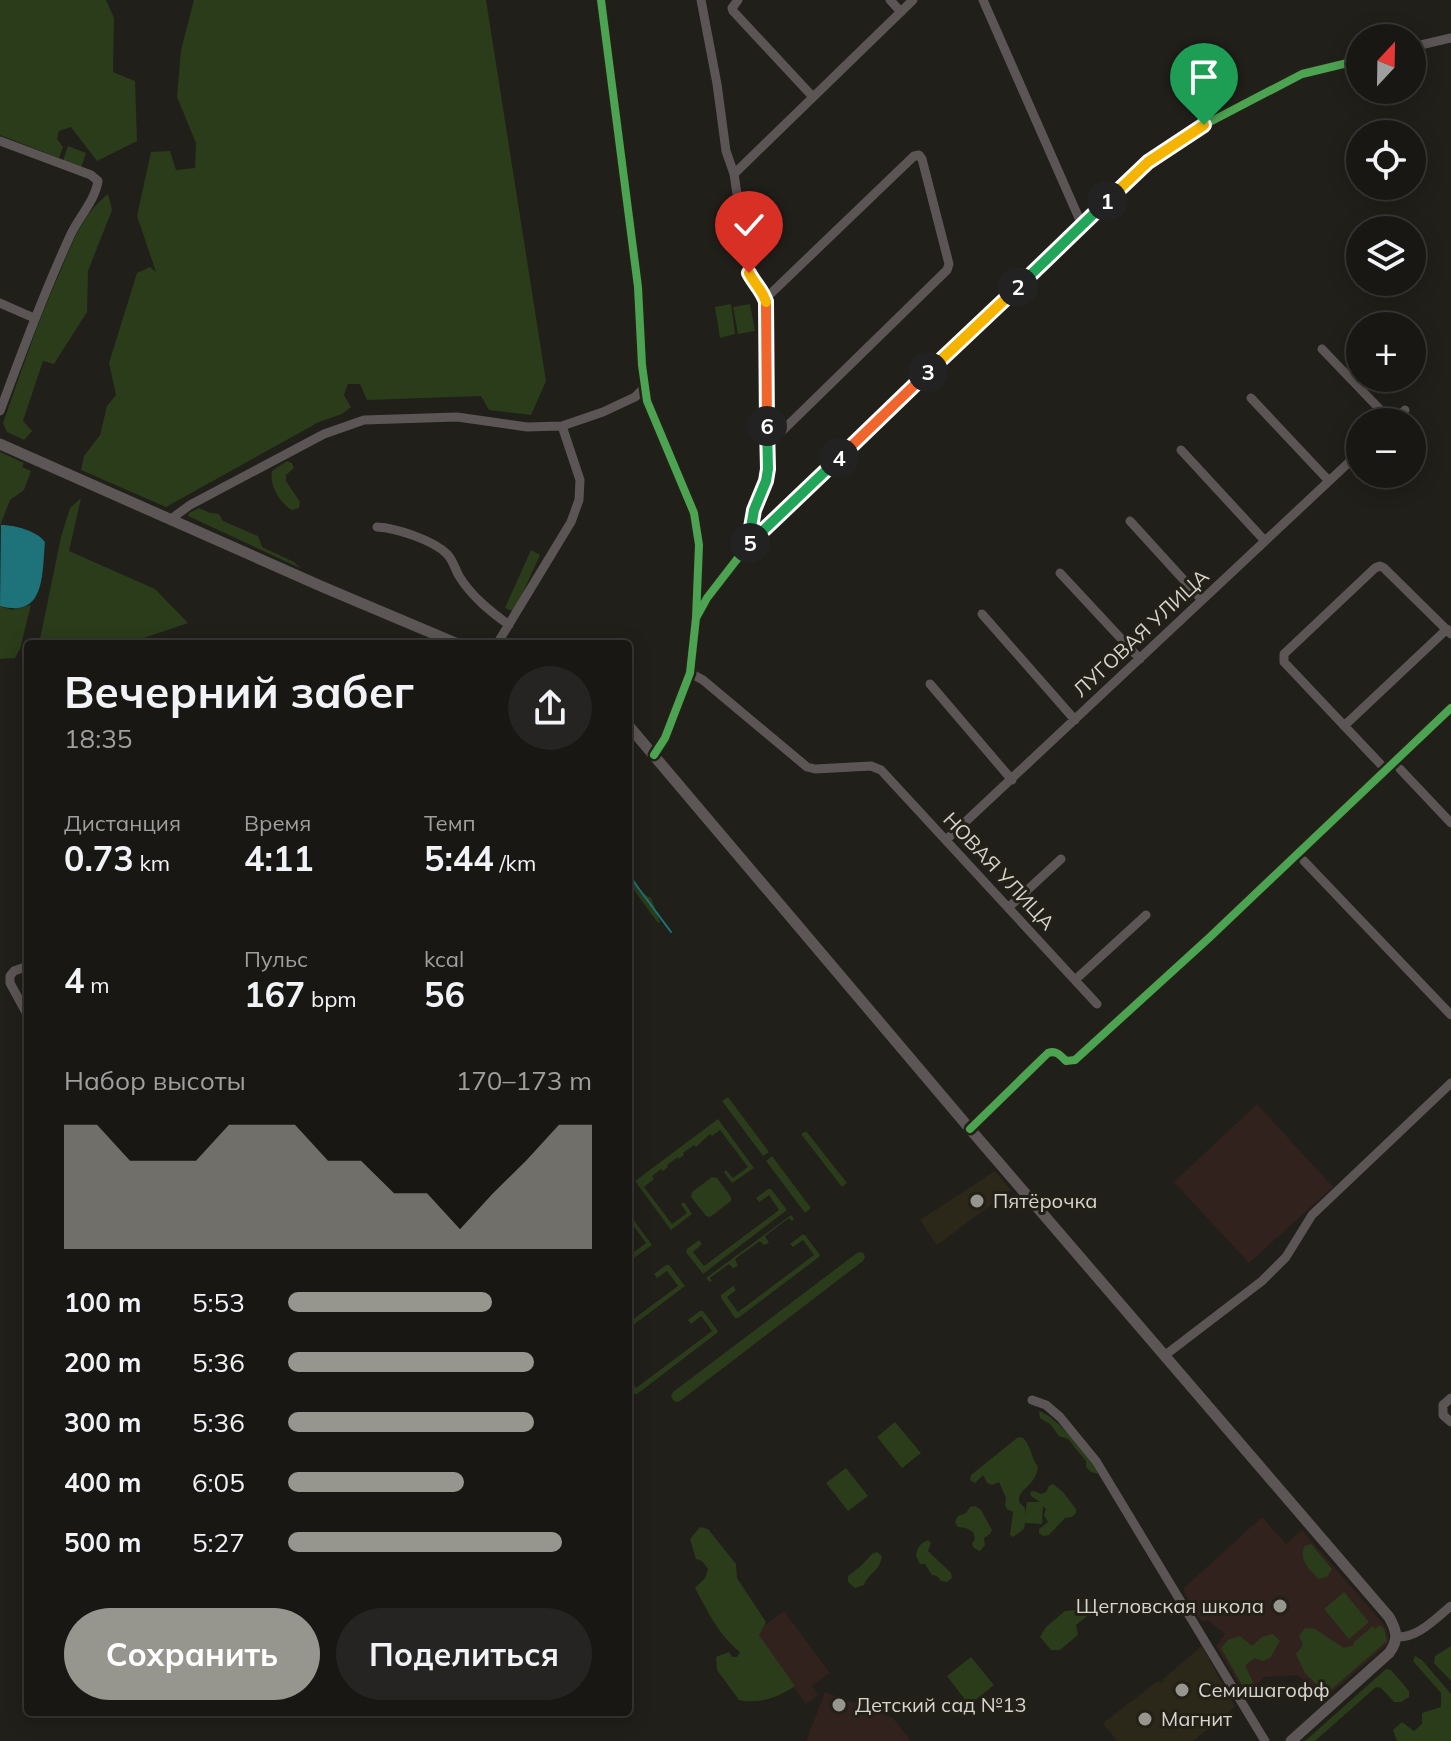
<!DOCTYPE html>
<html lang="ru">
<meta charset="utf-8">
<style>
body{margin:0;font-family:Mulish,sans-serif;background:#252422;color:#f1f3f6;height:100vh;display:flex;flex-direction:column;font-size:30px;white-space:nowrap}
*{box-sizing:border-box;margin:0}
p{font-size:26px;color:#9f9fa0}
.icon{flex:none;width:44px;height:44px;fill:none;stroke:currentColor;stroke-width:2;stroke-linecap:round;stroke-linejoin:round}
.map{position:relative;flex:1;overflow:hidden}
.details{position:absolute;left:24px;top:640px;width:608px;height:1076px;display:flex;flex-direction:column;background:#181714;border-radius:8px;box-shadow:0 4px 20px #0003,0 0 0 2px #363634}
.details>*{flex:none}
.needle{width:52px;rotate:22deg}
.fabs{position:absolute;left:1346px;top:24px;display:grid;gap:16px}
.fabs a{display:grid;place-items:center;width:80px;height:80px;border-radius:50%;background:#181714;box-shadow:0 4px 20px #0003,0 0 0 2px #363634;font-size:40px}
.pin{position:absolute;display:grid;place-items:center;width:68px;height:68px;color:#fff;margin:-82px -34px;border-radius:50% 50% 50% 0;rotate:-45deg;box-shadow:0 0 8px #0007}
.pin .icon{rotate:45deg}
.km{position:absolute;width:40px;height:40px;margin:-20px;border-radius:50%;background:#222;color:#fff;font-size:22px;line-height:40px;text-align:center}
.round{display:grid;place-items:center;flex:none;width:84px;height:84px;border-radius:42px;background:#252422}
.headline{display:flex;align-items:center;justify-content:space-between;height:136px;padding:0 40px}
h1{font-size:44px;font-weight:700;line-height:60px}
.metrics{display:grid;grid-template-columns:repeat(3,1fr);gap:12px;height:136px;padding:8px 40px}
.metrics div{display:grid;align-content:center}
.metrics b{font-size:34px;font-weight:700}
.metrics small{font-size:22px;font-weight:400}
.metrics p{font-size:22px}
.chart{height:224px;padding:16px 40px}
.chart p{display:flex;justify-content:space-between}
.chart svg{width:100%;height:144px;margin-top:8px;fill:#96958e;opacity:.7}
.cta{display:flex;gap:16px;margin-top:auto;padding:16px 40px}
.cta a{flex:1;height:92px;border-radius:48px;background:#96958e;color:#fff;font-size:32px;font-weight:700;line-height:92px;text-align:center}
.cta a+a{background:#252422;color:#f1f3f6}
ul{padding:0 40px;list-style:none;font-size:26px}
li{display:grid;grid-template-columns:128px 96px 1fr;align-items:center;height:60px}
li i{height:20px;border-radius:10px;background:#96958e}
.map>svg:first-child{display:block}
.built{fill:#2b2819}
.industrial{fill:#32221d}
.green{fill:#2a3c1a}
.water{fill:#1e7279}
.lines{fill:none;stroke-linecap:round;stroke-linejoin:round}
.stream{stroke:#1e7279;stroke-width:2}
.minor{stroke:#5c5556;stroke-width:9}
.major{stroke:#5d5656;stroke-width:11}
.cycleway-casing{stroke:#232117;stroke-width:13}
.cycleway{stroke:#4ca352;stroke-width:8}
.split-1-casing{stroke:#fff;stroke-width:16}
.split-2-casing{stroke:#fff;stroke-width:16}
.split-3-casing{stroke:#fff;stroke-width:16}
.split-4-casing{stroke:#fff;stroke-width:16}
.split-5-casing{stroke:#fff;stroke-width:16}
.split-6-casing{stroke:#fff;stroke-width:16}
.split-7-casing{stroke:#fff;stroke-width:16}
.split-8-casing{stroke:#fff;stroke-width:16}
.split-1{stroke:#f5b400;stroke-width:10}
.split-2{stroke:#22a559;stroke-width:10}
.split-3{stroke:#f5b400;stroke-width:10}
.split-4{stroke:#f0652b;stroke-width:10}
.split-5{stroke:#22a559;stroke-width:10}
.split-6{stroke:#22a559;stroke-width:10}
.split-7{stroke:#f0652b;stroke-width:10}
.split-8{stroke:#f5b400;stroke-width:10}
.poi-dot{fill:#96958e;stroke:#232117;stroke-width:3}
.labels{text-anchor:middle;stroke-width:6;stroke-linejoin:round;paint-order:stroke}
.street-label{font-size:20px;fill:#d6d4cd;stroke:#232117}
.poi-label{font-size:20px;fill:#d6d4cd;stroke:#232117;text-anchor:start}
</style>
<div class="map">
<svg width="1451" height="1741" viewBox="0 0 1451 1741">
<rect width="100%" height="100%" fill="#201f1a"/>
<path class="built" d="M 995,1171 L 1011,1190 L 937,1245 L 920,1220 Z
M 1202,1646 L 1235,1707 L 1193,1741 L 1117,1741 L 1103,1723 L 1158,1681 L 1161,1684 L 1164,1681 L 1163,1679 Z"/>
<path class="industrial" d="M 1257,1104 L 1333,1187 L 1249,1263 L 1174,1182 Z
M 1262,1517 L 1286,1544 L 1302,1530 L 1386,1627 L 1390,1642 L 1323,1700 L 1298,1675 L 1265,1677 L 1246,1695 L 1216,1646 L 1225,1634 L 1208,1620 L 1202,1622 L 1184,1592 L 1184,1588 Z
M 784,1611 L 830,1673 L 812,1686 L 818,1695 L 806,1704 L 754,1634 Z
M 825,1692 L 893,1718 L 911,1741 L 806,1741 Z"/>
<path class="green" d="M 0,0 L 106,0 L 114,18 L 113,72 L 135,81 L 137,141 L 97,161 L 71,127 L 59,131 L 57,139 L 63,147 L 59,158 L 0,135 Z
M 194,0 L 486,0 L 546,381 L 531,415 L 489,410 L 481,396 L 367,400 L 360,384 L 348,384 L 344,395 L 351,407 L 342,414 L 319,422 L 166,507 L 81,470 L 84,456 L 100,435 L 107,406 L 116,395 L 109,363 L 137,273 L 150,267 L 156,272 L 137,216 L 151,152 L 170,151 L 176,170 L 195,168 L 196,143 L 177,97 L 181,50 Z
M 68,146 L 86,153 L 81,168 L 63,161 Z
M 108,194 L 112,210 L 88,271 L 87,312 L 54,364 L 43,361 L 23,421 L 32,431 L 24,440 L 7,432 L 3,423 C 21,372 38,321 60,272 C 71,245 84,212 108,194 Z
M 731,304 L 735,334 L 720,338 L 715,307 Z
M 750,304 L 755,331 L 738,334 L 733,307 Z
M 0,452 L 24,463 L 22,467 L 31,471 L 24,490 L 10,500 L 0,526 Z
M 287,461 L 292,463 L 294,468 L 286,475 L 286,481 L 300,502 L 299,508 L 292,510 C 280,503 269,485 272,471 Z
M 81,498 L 69,551 L 155,589 L 188,623 L 126,644 L 39,644 L 61,537 L 70,508 Z
M 199,508 L 210,513 L 219,514 L 223,521 L 258,536 L 262,547 L 294,562 L 300,568 L 188,516 L 189,513 Z
M 531,550 L 540,555 L 514,612 L 505,608 Z
M 31,605 L 20,649 L 15,658 L 0,659 L 0,606 L 12,610 Z
M 628,868 L 642,893 L 651,898 L 660,922 L 658,923 L 628,882 Z
M 728,1097 L 769,1152 L 763,1156 L 722,1101 Z
M 718,1119 L 754,1168 L 732,1183 L 724,1172 L 726,1170 L 733,1178 L 748,1167 L 720,1130 L 712,1136 L 710,1134 L 696,1147 L 694,1145 L 683,1153 L 684,1155 L 679,1159 L 678,1157 L 667,1165 L 668,1167 L 663,1171 L 661,1169 L 652,1176 L 654,1179 L 644,1187 L 672,1224 L 687,1213 L 681,1204 L 684,1202 L 692,1214 L 671,1230 L 635,1181 Z
M 806,1131 L 847,1183 L 842,1187 L 801,1134 Z
M 772,1156 L 811,1208 L 805,1213 L 766,1161 Z
M 712,1177 L 717,1178 L 731,1197 L 731,1201 L 710,1217 L 706,1216 L 691,1197 L 692,1192 Z
M 768,1189 L 771,1189 L 787,1210 L 703,1274 L 686,1252 L 687,1249 L 699,1240 L 702,1244 L 693,1252 L 704,1266 L 779,1210 L 769,1195 L 759,1202 L 756,1198 Z
M 628,1212 L 652,1245 L 631,1260 L 628,1256 L 628,1251 L 631,1254 L 646,1243 L 628,1219 Z
M 791,1215 L 794,1219 L 792,1221 L 789,1218 L 765,1236 L 769,1243 L 764,1245 L 760,1241 L 735,1259 L 738,1266 L 733,1268 L 729,1264 L 710,1278 L 712,1281 L 710,1282 L 706,1278 Z
M 802,1235 L 805,1235 L 820,1255 L 819,1257 L 738,1318 L 735,1318 L 721,1298 L 721,1295 L 733,1286 L 736,1290 L 727,1297 L 738,1312 L 814,1255 L 803,1240 L 793,1247 L 790,1244 Z
M 861,1252 L 864,1254 L 865,1257 L 863,1261 L 680,1401 L 676,1402 L 673,1400 L 671,1396 L 673,1392 L 857,1253 Z
M 666,1265 L 669,1265 L 685,1286 L 628,1329 L 628,1323 L 678,1286 L 667,1271 L 657,1278 L 654,1274 Z
M 700,1311 L 703,1311 L 718,1331 L 717,1333 L 637,1394 L 633,1394 L 628,1386 L 628,1378 L 636,1388 L 712,1331 L 701,1316 L 691,1324 L 688,1320 Z
M 1039,1411 C 1055,1415 1093,1459 1098,1474 L 1091,1472 L 1086,1467 L 1086,1461 L 1068,1439 L 1059,1436 L 1050,1424 L 1040,1418 Z
M 895,1422 L 921,1453 L 902,1468 L 877,1437 Z
M 1022,1437 C 1031,1444 1031,1458 1038,1467 C 1035,1488 1018,1487 1019,1502 L 1025,1508 L 1025,1515 L 1027,1502 L 1040,1502 L 1031,1496 L 1030,1492 L 1034,1491 L 1041,1494 L 1046,1492 L 1049,1486 L 1053,1484 L 1063,1492 L 1076,1509 L 1076,1513 L 1072,1517 L 1065,1518 L 1049,1535 L 1043,1536 L 1039,1533 L 1039,1529 L 1048,1522 L 1044,1515 L 1046,1509 L 1043,1506 L 1042,1524 L 1025,1523 L 1024,1529 L 1013,1537 L 1010,1535 L 1013,1512 L 1007,1509 L 1005,1505 L 1006,1498 L 999,1482 L 992,1485 L 987,1483 L 983,1475 L 975,1483 L 970,1480 L 971,1475 L 1017,1438 Z
M 846,1468 L 868,1496 L 848,1511 L 826,1483 Z
M 975,1506 L 981,1510 L 992,1530 L 990,1534 L 984,1538 L 985,1545 L 980,1551 L 974,1548 L 972,1544 L 975,1539 L 973,1532 L 966,1528 L 958,1527 L 955,1522 L 958,1516 L 966,1513 L 970,1507 Z
M 700,1527 L 708,1529 L 736,1564 L 737,1578 L 766,1622 L 759,1635 L 795,1686 C 777,1698 760,1704 739,1700 L 717,1670 L 716,1657 L 729,1652 L 732,1657 L 737,1657 L 740,1652 C 719,1636 707,1610 695,1588 L 705,1578 L 708,1569 L 702,1561 L 696,1559 L 690,1539 Z
M 928,1540 L 931,1543 L 928,1551 L 951,1573 L 952,1578 L 947,1582 L 941,1581 L 937,1576 L 932,1575 L 925,1564 L 920,1564 L 916,1556 C 917,1548 920,1543 928,1540 Z
M 1311,1544 L 1332,1569 L 1327,1577 L 1318,1579 C 1309,1568 1298,1560 1305,1546 Z
M 877,1552 L 882,1556 C 879,1573 869,1572 864,1585 L 855,1588 L 848,1582 L 848,1576 L 861,1566 L 872,1554 Z
M 1344,1592 L 1369,1622 L 1349,1639 L 1324,1609 Z
M 1088,1600 L 1092,1604 L 1093,1611 L 1076,1625 L 1078,1635 L 1060,1650 L 1051,1650 L 1040,1637 L 1046,1627 L 1065,1611 L 1076,1610 Z
M 1380,1625 L 1384,1629 L 1387,1641 L 1326,1694 L 1305,1673 L 1296,1654 L 1303,1645 L 1299,1636 L 1305,1628 L 1315,1629 L 1344,1648 L 1354,1645 L 1353,1643 L 1373,1626 L 1375,1629 Z
M 1273,1634 L 1280,1641 L 1270,1658 L 1263,1661 L 1254,1658 L 1245,1666 L 1253,1682 L 1245,1690 L 1221,1648 L 1228,1640 L 1240,1636 L 1252,1646 L 1262,1637 Z
M 1451,1646 L 1451,1681 L 1434,1663 L 1435,1656 Z
M 1415,1656 L 1422,1660 L 1451,1694 L 1451,1741 L 1397,1741 L 1393,1730 L 1402,1722 L 1414,1731 L 1422,1724 L 1422,1713 L 1441,1707 L 1441,1693 L 1413,1661 Z
M 971,1657 L 994,1685 L 969,1705 L 947,1676 Z
M 1386,1669 L 1391,1670 L 1409,1691 L 1409,1697 L 1401,1702 L 1394,1702 L 1381,1688 L 1376,1687 L 1315,1741 L 1305,1741 Z"/>
<path class="water" d="M 1,525 C 15,525 37,531 45,542 C 42,573 46,619 0,606 Z"/>
<g class="lines">
<path class="stream" d="M 628,874 L 671,932"/>
<path class="minor" d="M 601,0 L 638,287 L 642,365 L 647,401 L 694,513 L 699,545 L 696,618 L 690,673 L 665,738 L 654,755
M 701,0 L 717,84 L 726,151 L 734,174 L 749,273 C 756,287 765,293 767,310 L 768,469 L 766,481 L 754,510 L 748,545
M 738,0 L 732,8 L 733,11 L 813,97
M 890,0 L 901,12
M 983,0 L 1082,225
M 1412,47 L 1451,38
M 0,141 L 91,175 L 98,181 C 95,201 78,218 70,236 C 44,293 22,352 0,411
M 734,174 L 913,0
M 765,299 L 914,156 L 919,155 L 922,159 L 949,264 L 947,270 L 777,436 L 767,443
M 0,303 L 34,318
M 1322,349 L 1392,422 L 1405,410
M 1251,398 L 1329,481
M 1181,450 L 1265,541
M 171,519 L 190,505 L 324,434 L 364,420 L 457,417 L 527,427 L 562,426 L 603,412 L 635,397 L 645,387
M 1130,521 L 1202,600
M 377,527 C 396,528 433,540 447,554 C 453,560 455,569 459,576 C 472,597 490,611 509,625
M 1060,573 L 1140,659
M 982,614 L 1075,720
M 696,618 L 707,598 L 748,545 L 1148,162 L 1204,125 L 1302,74 L 1360,60
M 497,644 L 571,522 L 579,500 L 580,480 L 562,426
M 690,673 L 703,680 L 807,767 L 815,769 L 871,766 L 881,770 L 1097,1004
M 930,684 L 1012,780
M 1344,726 L 1447,629
M 1400,769 L 1451,823
M 1386,770 L 1284,662 L 1284,654 L 1375,568 L 1380,566 L 1384,568 L 1451,634
M 946,840 L 1360,452
M 1304,861 L 1451,1015
M 1009,907 L 1061,859
M 28,966 L 14,971 L 10,976 L 10,983 L 28,1016
M 1075,980 L 1146,915
M 970,1129 L 1048,1053 C 1056,1050 1060,1055 1066,1061 L 1075,1060 L 1210,937 L 1451,708
M 1164,1356 L 1262,1281 L 1286,1257 L 1312,1215 L 1451,1083
M 1451,1398 L 1443,1405 L 1443,1415 L 1451,1422
M 1032,1400 L 1046,1405 L 1060,1417 L 1096,1461 L 1265,1741
M 1397,1637 C 1418,1638 1435,1619 1451,1606"/>
<path class="major" d="M 0,444 L 323,587 L 458,644
M 628,725 L 970,1129 L 1389,1617 C 1397,1631 1399,1640 1389,1653 L 1291,1741"/>
<g class="cycleway-casing">
<path id="cycleway" d="M 601,0 L 638,287 L 642,365 L 647,401 L 694,513 L 699,545 L 696,618 L 690,673 L 665,738 L 654,755
M 696,618 L 707,598 L 748,545 L 1148,162 L 1204,125 L 1302,74 L 1360,60
M 970,1129 L 1048,1053 C 1056,1050 1060,1055 1066,1061 L 1075,1060 L 1210,937 L 1451,708"/>
</g>
<use href="#cycleway" class="cycleway"/>
</g>
<g class="lines">
<g class="split-1-casing">
<path id="split-1" d="M 1107,201 L 1148,162 L 1204,125"/>
</g>
<g class="split-2-casing">
<path id="split-2" d="M 1018,287 L 1107,201"/>
</g>
<g class="split-3-casing">
<path id="split-3" d="M 928,372 L 1018,287"/>
</g>
<g class="split-4-casing">
<path id="split-4" d="M 839,458 L 928,372"/>
</g>
<g class="split-5-casing">
<path id="split-5" d="M 750,543 L 839,458"/>
</g>
<g class="split-6-casing">
<path id="split-6" d="M 750,543 L 748,545 L 754,510 L 766,481 L 768,469 L 767,426"/>
</g>
<g class="split-7-casing">
<path id="split-7" d="M 766,302 L 767,426"/>
</g>
<g class="split-8-casing">
<path id="split-8" d="M 749,273 C 754,283 763,291 766,302"/>
</g>
<use href="#split-1" class="split-1"/>
<use href="#split-2" class="split-2"/>
<use href="#split-3" class="split-3"/>
<use href="#split-4" class="split-4"/>
<use href="#split-5" class="split-5"/>
<use href="#split-6" class="split-6"/>
<use href="#split-7" class="split-7"/>
<use href="#split-8" class="split-8"/>
</g>
<g class="poi-dot">
<circle cx="977" cy="1201" r="8"/>
<circle cx="1280" cy="1606" r="8"/>
<circle cx="1182" cy="1690" r="8"/>
<circle cx="839" cy="1705" r="8"/>
<circle cx="1145" cy="1719" r="8"/>
</g>
<g class="labels">
<g class="street-label">
<text transform="translate(1141 633) rotate(-43)" y="7">ЛУГОВАЯ УЛИЦА</text>
<text transform="translate(999 871) rotate(47)" y="7">НОВАЯ УЛИЦА</text>
</g>
<g class="poi-label">
<text x="993" y="1208">Пятёрочка</text>
<text x="1264" y="1613" text-anchor="end">Щегловская школа</text>
<text x="1198" y="1697">Семишагофф</text>
<text x="855" y="1712">Детский сад №13</text>
<text x="1161" y="1726">Магнит</text>
</g>
</g>
</svg>
<div class="fabs">
<a><svg class="needle" viewBox="-14 -14 28 28"><path d="M0-13l5 13h-10z" fill="#e53935"/><path d="M0 13l5-13h-10z" fill="#9f9fa0"/></svg></a>
<a><svg class="icon" aria-label="locate" viewBox="0 0 24 24"><circle cx="12" cy="12" r="6"/><path d="M12 2v4M12 18v4M2 12h4M18 12h4"/></svg></a>
<a><svg class="icon" aria-label="layers" viewBox="0 0 24 24"><path d="M12 4l9 5-9 5-9-5zM3 14l9 5 9-5"/></svg></a>
<a>+</a>
<a>−</a>
</div>
<div class="pin" style="left:1204px;top:125px;background:#1e9e55"><svg class="icon" aria-label="arrive" viewBox="0 0 24 24"><path d="M6 21V4h12l-3 4 3 4H6"/></svg></div>
<div class="pin" style="left:749px;top:273px;background:#d93025"><svg class="icon" aria-label="check" viewBox="0 0 24 24"><path d="M5 12l5 5 9-10"/></svg></div>
<b class="km" style="left:1107px;top:201px">1</b>
<b class="km" style="left:1018px;top:287px">2</b>
<b class="km" style="left:928px;top:372px">3</b>
<b class="km" style="left:839px;top:458px">4</b>
<b class="km" style="left:750px;top:543px">5</b>
<b class="km" style="left:767px;top:426px">6</b>
<section class="details">
<div class="headline"><div><h1>Вечерний забег</h1><p>18:35</p></div><a class="round"><svg class="icon" aria-label="share" viewBox="0 0 24 24"><path d="M12 15V3M7 8l5-5 5 5M5 13v7h14v-7"/></svg></a></div>
<div class="metrics">
<div><p>Дистанция</p><b>0.73<small> km</small></b></div>
<div><p>Время</p><b>4:11</b></div>
<div><p>Темп</p><b>5:44<small> /km</small></b></div>
</div>
<div class="metrics">
<div><b>4<small> m</small></b></div>
<div><p>Пульс</p><b>167<small> bpm</small></b></div>
<div><p>kcal</p><b>56</b></div>
</div>
<div class="chart"><p><span>Набор высоты</span>170–173 m</p>
<svg viewBox="0 0 160 44" preserveAspectRatio="none"><path d="M0 44V6L10 6L20 17L30 17L40 17L50 6L60 6L70 6L80 17L90 17L100 27L110 27L120 38L130 27L140 17L150 6L160 6V44z"/></svg>
</div>
<ul>
<li><b>100 m</b>5:53<i style="width:67%"></i></li>
<li><b>200 m</b>5:36<i style="width:81%"></i></li>
<li><b>300 m</b>5:36<i style="width:81%"></i></li>
<li><b>400 m</b>6:05<i style="width:58%"></i></li>
<li><b>500 m</b>5:27<i style="width:90%"></i></li>
</ul>
<div class="cta"><a>Сохранить</a><a>Поделиться</a></div>
</section>
</div>
